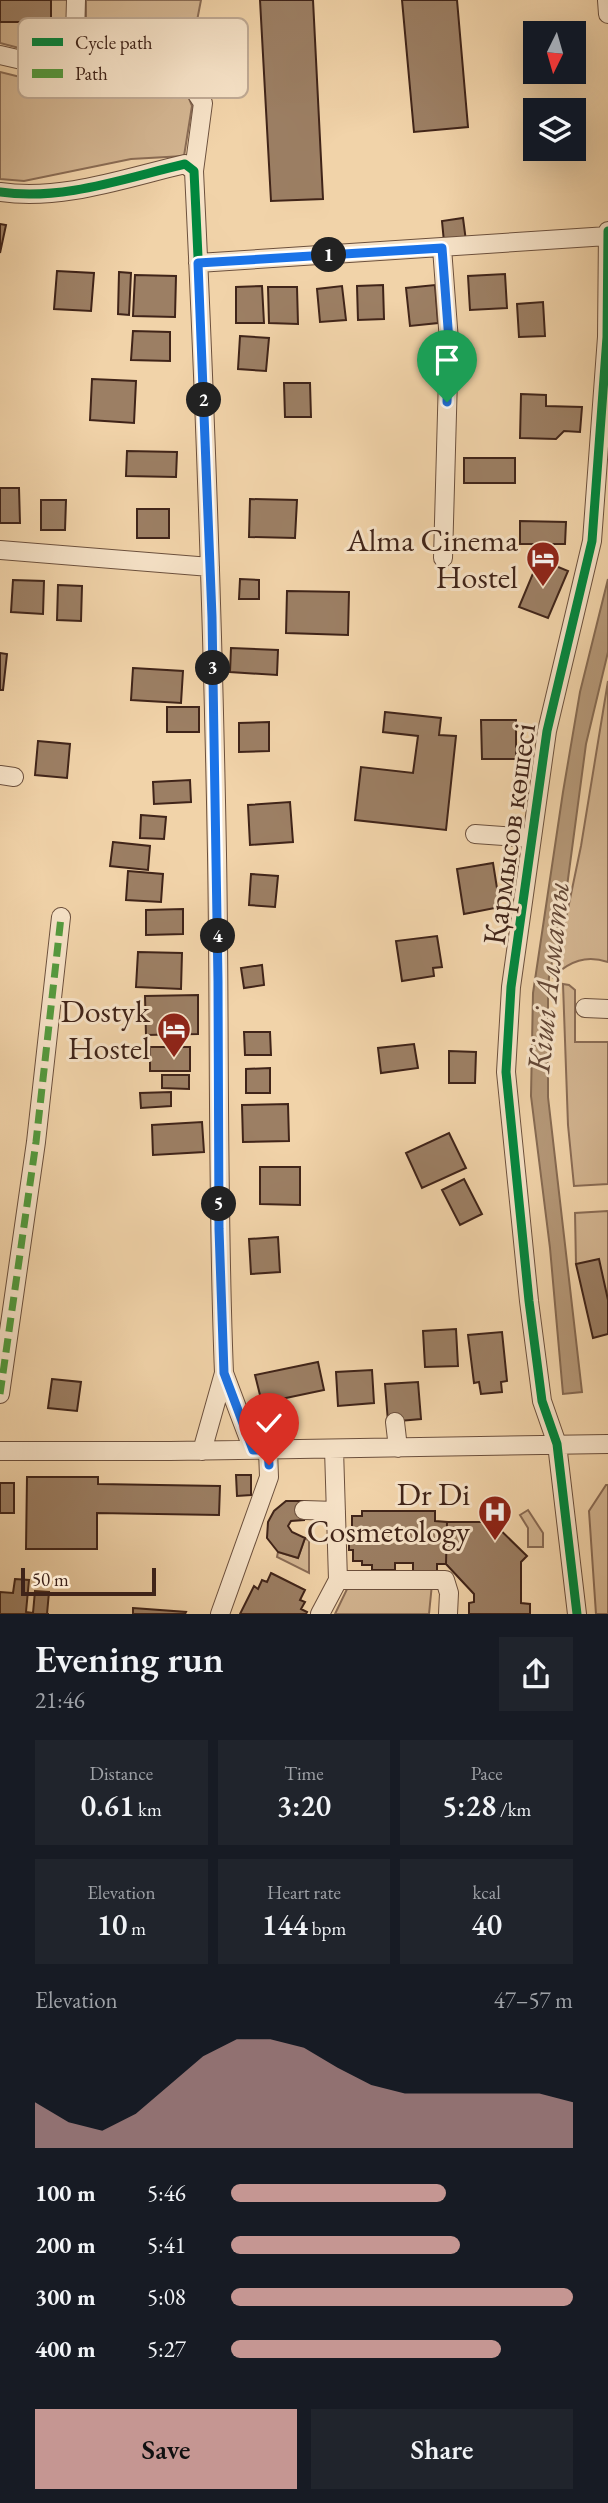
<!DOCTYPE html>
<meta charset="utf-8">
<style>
body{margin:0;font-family:"EB Garamond",serif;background:#20242c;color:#f1f3f6;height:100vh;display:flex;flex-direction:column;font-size:26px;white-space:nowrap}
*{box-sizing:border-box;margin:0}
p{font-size:23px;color:#9ea1a6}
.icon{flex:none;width:38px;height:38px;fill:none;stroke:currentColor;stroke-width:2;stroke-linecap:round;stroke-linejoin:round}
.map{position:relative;height:1614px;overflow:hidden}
.sheet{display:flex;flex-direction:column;background:#171b24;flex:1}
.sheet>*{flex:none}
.needle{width:46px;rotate:185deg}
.controls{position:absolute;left:523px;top:21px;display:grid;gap:14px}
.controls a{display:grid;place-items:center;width:63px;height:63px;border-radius:0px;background:#171b24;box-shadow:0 7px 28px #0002;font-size:35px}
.scale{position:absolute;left:21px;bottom:18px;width:135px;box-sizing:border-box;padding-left:7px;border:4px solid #402419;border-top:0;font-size:19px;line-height:24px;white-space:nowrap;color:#402419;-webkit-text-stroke:5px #f6e2c7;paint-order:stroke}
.pin{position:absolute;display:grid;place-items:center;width:60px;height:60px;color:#fff;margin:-72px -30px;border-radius:50% 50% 50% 0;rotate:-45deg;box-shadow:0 0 7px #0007}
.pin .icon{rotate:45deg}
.km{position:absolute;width:35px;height:35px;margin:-18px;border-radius:50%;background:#222;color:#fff;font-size:19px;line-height:35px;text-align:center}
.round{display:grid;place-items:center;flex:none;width:74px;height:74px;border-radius:0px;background:#20242c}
.overview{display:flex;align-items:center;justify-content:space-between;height:119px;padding:0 35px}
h1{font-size:38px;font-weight:600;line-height:52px}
.figures{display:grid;grid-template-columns:repeat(3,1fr);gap:10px;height:119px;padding:7px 35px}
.figures div{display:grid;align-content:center;border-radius:0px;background:#20242c;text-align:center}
.figures b{font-size:30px;font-weight:600}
.figures small{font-size:19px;font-weight:400}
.figures p{font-size:19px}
.chart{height:196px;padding:14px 35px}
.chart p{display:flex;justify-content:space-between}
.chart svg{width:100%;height:126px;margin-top:7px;fill:#c59692;opacity:.7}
.action{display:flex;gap:14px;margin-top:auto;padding:14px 35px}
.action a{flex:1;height:80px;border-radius:0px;background:#c59692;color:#111;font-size:28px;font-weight:600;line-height:80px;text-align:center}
.action a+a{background:#20242c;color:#f1f3f6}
ul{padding:0 35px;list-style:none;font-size:23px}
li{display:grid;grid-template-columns:112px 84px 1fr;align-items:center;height:52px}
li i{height:18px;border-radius:9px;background:#c59692}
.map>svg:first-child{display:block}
.green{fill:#d3b591;stroke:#8a6c55;stroke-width:2}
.water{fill:#b59878;stroke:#866a52;stroke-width:2}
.building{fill:#9c7f64;stroke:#402419;stroke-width:2}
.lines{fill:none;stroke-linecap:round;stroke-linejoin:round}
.minor-casing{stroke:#6c503d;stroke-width:20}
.minor{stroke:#f6e2c7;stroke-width:18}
.quiet{stroke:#539b3e;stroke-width:7;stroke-dasharray:14 7;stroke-linecap:butt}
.cycleway-casing{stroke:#f6e2c7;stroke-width:13}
.cycleway{stroke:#00873e;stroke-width:9}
.route-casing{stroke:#fff;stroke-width:14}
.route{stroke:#1a73e8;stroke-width:9}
.labels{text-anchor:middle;stroke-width:6;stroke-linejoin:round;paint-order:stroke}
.poi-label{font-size:32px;fill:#402419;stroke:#f6e2c7;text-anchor:end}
.street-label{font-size:32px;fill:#402419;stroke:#f6e2c7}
.water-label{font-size:33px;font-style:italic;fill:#634736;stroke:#f6e2c7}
.key{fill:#f6e2c7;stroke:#bfa993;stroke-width:2}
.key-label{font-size:19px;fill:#402419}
</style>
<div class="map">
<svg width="608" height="1614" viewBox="0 0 608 1614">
<rect width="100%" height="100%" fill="#f1d3a9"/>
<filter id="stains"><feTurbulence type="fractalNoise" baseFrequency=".00286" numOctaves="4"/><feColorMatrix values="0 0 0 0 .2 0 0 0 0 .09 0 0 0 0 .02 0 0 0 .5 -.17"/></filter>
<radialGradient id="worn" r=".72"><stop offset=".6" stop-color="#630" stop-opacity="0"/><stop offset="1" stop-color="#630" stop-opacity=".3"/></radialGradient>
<path class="green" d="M 51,0 L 69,0 L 68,61 L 0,43 L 0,22 L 51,22 Z
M 86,0 L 201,0 L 196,26 L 144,70 L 86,64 Z
M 0,72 L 89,94 L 188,96 L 192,106 L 184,156 L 131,159 L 24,181 L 0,179 Z
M 608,681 L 608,962 C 586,955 570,961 554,976 L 581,846 Z
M 563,984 L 569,985 L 575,990 L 575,1042 L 608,1042 L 608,1184 L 574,1186 L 568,1125 Z
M 608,1211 L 608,1300 L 576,1264 L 575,1213 Z
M 606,1485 L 608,1485 L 608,1614 L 596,1614 L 589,1511 Z
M 528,1510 L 543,1533 L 543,1547 L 528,1547 L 528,1528 L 520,1515 Z
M 305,1538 L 309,1541 L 309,1573 L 277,1557 L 278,1552 L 298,1558 Z
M 432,1584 L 429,1614 L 335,1614 L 349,1585 Z"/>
<path class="water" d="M 608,579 L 608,652 L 586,744 L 566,894 L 549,977 L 548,995 L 548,1097 L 582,1392 L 563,1394 L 550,1248 L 531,1096 L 533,993 L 563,792 L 580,692 Z"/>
<path class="building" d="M 0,0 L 51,0 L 51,22 L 0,22 Z
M 260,0 L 313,0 L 323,199 L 271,201 Z
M 402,0 L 457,0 L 468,127 L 414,132 Z
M 463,218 L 466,241 L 444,242 L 442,221 Z
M 0,224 L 6,225 L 0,253 Z
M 57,271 L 94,273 L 91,311 L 54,309 Z
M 119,272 L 131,273 L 129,315 L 118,314 Z
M 505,274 L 507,308 L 470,310 L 468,276 Z
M 135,275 L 176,276 L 175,317 L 133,316 Z
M 383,285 L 384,319 L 358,320 L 357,286 Z
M 435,285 L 438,323 L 410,326 L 406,288 Z
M 262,286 L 264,323 L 236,323 L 236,287 Z
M 342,286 L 346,320 L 320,322 L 317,289 Z
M 268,287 L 297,287 L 298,324 L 269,323 Z
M 543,302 L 545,336 L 519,337 L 517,304 Z
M 133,331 L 170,332 L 170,361 L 131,360 Z
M 240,336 L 269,338 L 266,371 L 238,369 Z
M 92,379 L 136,381 L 134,423 L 90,420 Z
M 284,383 L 310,383 L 311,417 L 285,417 Z
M 521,394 L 546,395 L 546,406 L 582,407 L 580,432 L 564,431 L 556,439 L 520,438 Z
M 127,451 L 177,452 L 176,477 L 126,476 Z
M 464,458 L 515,458 L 515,483 L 464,483 Z
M 0,488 L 19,488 L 20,523 L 0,523 Z
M 250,499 L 297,500 L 295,538 L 249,537 Z
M 41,500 L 66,500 L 65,530 L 41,530 Z
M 137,509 L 169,509 L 169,538 L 137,538 Z
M 520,521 L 566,522 L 565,544 L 520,544 Z
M 539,559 L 568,571 L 548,618 L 519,607 Z
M 240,579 L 259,580 L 259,599 L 239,599 Z
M 13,580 L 44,581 L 43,614 L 11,612 Z
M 58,585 L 82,586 L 81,621 L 57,620 Z
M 287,591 L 349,592 L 348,635 L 286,633 Z
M 231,648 L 278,650 L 277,675 L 230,672 Z
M 0,653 L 7,654 L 3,690 L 0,690 Z
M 133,668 L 183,671 L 181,703 L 131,700 Z
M 167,707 L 199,707 L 199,732 L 167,732 Z
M 385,712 L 441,718 L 439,735 L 456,736 L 446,830 L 355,820 L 361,767 L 413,773 L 418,736 L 383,732 Z
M 481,720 L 516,720 L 516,759 L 482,759 Z
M 269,722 L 269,751 L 239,752 L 239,723 Z
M 38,741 L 70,744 L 67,778 L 35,775 Z
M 190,780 L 191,802 L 154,804 L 153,782 Z
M 290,802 L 293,842 L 250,845 L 248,805 Z
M 141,815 L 166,817 L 164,839 L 140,838 Z
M 113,842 L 150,846 L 148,870 L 110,866 Z
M 493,863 L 500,907 L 464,914 L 457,869 Z
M 128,871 L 163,874 L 161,902 L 126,900 Z
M 251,874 L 278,876 L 275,907 L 249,905 Z
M 183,909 L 183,934 L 146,935 L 146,910 Z
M 437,936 L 442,967 L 433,968 L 434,976 L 402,981 L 396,941 Z
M 138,952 L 182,953 L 181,989 L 136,987 Z
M 262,965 L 264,985 L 244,988 L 241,968 Z
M 198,995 L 198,1034 L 146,1035 L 145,996 Z
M 244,1032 L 270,1032 L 271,1055 L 245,1055 Z
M 414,1044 L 418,1068 L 381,1073 L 378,1048 Z
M 150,1047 L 190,1047 L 190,1071 L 150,1071 Z
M 449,1051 L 476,1052 L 475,1083 L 449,1083 Z
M 270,1068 L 270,1093 L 246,1093 L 246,1069 Z
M 162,1075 L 189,1075 L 189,1089 L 162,1088 Z
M 171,1092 L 171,1106 L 141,1108 L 140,1093 Z
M 288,1104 L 289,1141 L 243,1142 L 242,1105 Z
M 202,1122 L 204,1152 L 153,1155 L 152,1125 Z
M 449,1133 L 466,1168 L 422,1188 L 406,1153 Z
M 260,1167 L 300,1167 L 300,1205 L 260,1204 Z
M 464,1179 L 482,1214 L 460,1225 L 442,1190 Z
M 278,1237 L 280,1272 L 251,1274 L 249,1239 Z
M 599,1259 L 608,1300 L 608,1334 L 593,1338 L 576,1264 Z
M 456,1329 L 458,1366 L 425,1367 L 423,1331 Z
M 502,1332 L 507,1381 L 501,1382 L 502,1392 L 481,1394 L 479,1382 L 474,1383 L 468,1335 Z
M 318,1362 L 324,1390 L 262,1403 L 255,1375 Z
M 372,1370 L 374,1403 L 338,1406 L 336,1372 Z
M 52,1379 L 81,1382 L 77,1411 L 48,1408 Z
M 418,1382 L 421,1419 L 388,1422 L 385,1384 Z
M 236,1475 L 251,1475 L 251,1495 L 237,1496 Z
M 27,1477 L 98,1477 L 98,1484 L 220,1486 L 219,1515 L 97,1513 L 97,1549 L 26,1549 Z
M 0,1483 L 14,1483 L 14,1513 L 0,1513 Z
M 286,1501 L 304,1501 L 304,1520 L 291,1521 L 288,1526 L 292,1532 L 305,1538 L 298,1558 L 278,1552 L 267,1538 L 268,1522 L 274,1511 Z
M 362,1511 L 435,1511 L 435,1521 L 447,1522 L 446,1564 L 437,1564 L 437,1571 L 413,1571 L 413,1563 L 395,1563 L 395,1570 L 372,1570 L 372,1565 L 362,1565 L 362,1561 L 353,1561 L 353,1550 L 349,1550 L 349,1528 L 352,1528 L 352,1516 L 362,1516 Z
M 488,1518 L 527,1556 L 521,1562 L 521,1603 L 530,1604 L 530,1614 L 469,1614 L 469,1603 L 474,1602 L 474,1594 L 446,1564 L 447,1522 L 483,1522 Z
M 271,1573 L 305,1590 L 300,1600 L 305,1602 L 301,1609 L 307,1612 L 306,1614 L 240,1614 L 254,1586 L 258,1589 L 262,1580 L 267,1582 Z
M 15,1579 L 29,1580 L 26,1612 L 33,1613 L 35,1591 L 49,1592 L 47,1614 L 49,1614 L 0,1614 L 0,1592 L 13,1593 Z
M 133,1608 L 186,1612 L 185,1614 L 133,1614 Z"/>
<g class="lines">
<g class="minor-casing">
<path id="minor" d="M 76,0 L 74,72 L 93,84 L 193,88 L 203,103 L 194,171 C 205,399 213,626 217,854 C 220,1027 217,1200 224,1373
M 607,0 L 608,14
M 0,55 L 74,72
M 0,192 C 63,201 125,178 185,164 L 194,171
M 442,248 L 449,341 L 443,558
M 198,263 L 608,236
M 0,550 L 210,567
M 0,775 L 14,777
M 475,834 L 531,838
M 585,1008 L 608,1009
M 0,1394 L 36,1142 L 61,917
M 395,1422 L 398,1448
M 0,1451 L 170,1451 L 608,1444
M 202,1451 L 224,1373 L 253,1450
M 304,1510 L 336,1511
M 338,1580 L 445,1580 L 449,1593 L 448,1614
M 220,1614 L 269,1477 L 268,1450
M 320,1614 L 338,1580 L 334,1449
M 577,1614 L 557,1444 L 542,1401 L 529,1301 L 506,1072 L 511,987 L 547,731 L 592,541 L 607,337 L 608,231"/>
</g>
<use href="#minor" class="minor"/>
<path class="quiet" d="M 0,1394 L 36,1142 L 61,917"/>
<g class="cycleway-casing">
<path id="cycleway" d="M 0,192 C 63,201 125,178 185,164 L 194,171 C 205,399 213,626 217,854 C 220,1027 217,1200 224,1373
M 577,1614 L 557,1444 L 542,1401 L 529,1301 L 506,1072 L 511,987 L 547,731 L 592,541 L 607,337 L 608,231"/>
</g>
<use href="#cycleway" class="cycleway"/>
</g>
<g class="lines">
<g class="route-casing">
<path id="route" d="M 269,1465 L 268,1450 L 253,1450 L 224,1373 L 219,1229 L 218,981 L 212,617 L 198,263 L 442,248 L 449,341 L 447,402"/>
</g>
<use href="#route" class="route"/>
</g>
<defs>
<g id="hotel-pin" transform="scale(1.75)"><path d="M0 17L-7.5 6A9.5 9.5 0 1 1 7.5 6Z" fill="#8f2418" stroke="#f6e2c7"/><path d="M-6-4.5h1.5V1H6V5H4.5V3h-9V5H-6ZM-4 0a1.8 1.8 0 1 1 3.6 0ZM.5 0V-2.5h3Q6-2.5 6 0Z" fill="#fff"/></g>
<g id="hospital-pin" transform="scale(1.75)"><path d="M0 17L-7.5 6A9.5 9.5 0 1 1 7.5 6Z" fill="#8f2418" stroke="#f6e2c7"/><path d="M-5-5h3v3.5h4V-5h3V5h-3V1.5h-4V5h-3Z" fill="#fff"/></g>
</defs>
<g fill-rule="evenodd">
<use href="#hotel-pin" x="543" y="558"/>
<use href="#hotel-pin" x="174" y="1029"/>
<use href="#hospital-pin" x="495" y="1512"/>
</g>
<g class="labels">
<g class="poi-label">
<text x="518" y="551">Alma Cinema<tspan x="518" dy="37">Hostel</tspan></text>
<text x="150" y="1022">Dostyk<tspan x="150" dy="37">Hostel</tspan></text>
<text x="470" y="1505">Dr Di<tspan x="470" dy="37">Cosmetology</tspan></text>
</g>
<g class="street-label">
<text transform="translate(509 834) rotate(-82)" y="11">Қармысов көшесі</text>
</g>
<g class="water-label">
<text transform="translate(547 977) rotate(-84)" y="12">Кіші Алматы</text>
</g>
</g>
<rect x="18" y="18" width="230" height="80" rx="10" class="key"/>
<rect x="32" y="38" width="31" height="8" fill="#00873e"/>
<rect x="32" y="69" width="31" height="9" fill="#539b3e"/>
<g class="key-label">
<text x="75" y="49">Cycle path</text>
<text x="75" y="80">Path</text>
</g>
<rect width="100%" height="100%" filter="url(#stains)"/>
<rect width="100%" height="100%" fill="url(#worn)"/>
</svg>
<div class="controls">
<a><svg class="needle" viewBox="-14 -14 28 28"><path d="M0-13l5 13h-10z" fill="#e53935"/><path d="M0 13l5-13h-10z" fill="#9ea1a6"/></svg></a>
<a><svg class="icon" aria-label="layers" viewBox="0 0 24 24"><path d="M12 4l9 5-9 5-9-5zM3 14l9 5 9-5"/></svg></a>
</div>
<div class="scale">50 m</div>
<div class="pin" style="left:447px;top:402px;background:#1e9e55"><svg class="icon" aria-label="arrive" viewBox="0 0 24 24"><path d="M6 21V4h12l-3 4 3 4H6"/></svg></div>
<div class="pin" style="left:269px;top:1465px;background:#d93025"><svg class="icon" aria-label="check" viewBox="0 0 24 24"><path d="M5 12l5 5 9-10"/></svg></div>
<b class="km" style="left:329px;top:255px">1</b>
<b class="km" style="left:204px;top:400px">2</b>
<b class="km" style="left:213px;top:668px">3</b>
<b class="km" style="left:218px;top:936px">4</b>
<b class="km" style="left:219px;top:1204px">5</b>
</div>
<section class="sheet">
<div class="overview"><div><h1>Evening run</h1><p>21:46</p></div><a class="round"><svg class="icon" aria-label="share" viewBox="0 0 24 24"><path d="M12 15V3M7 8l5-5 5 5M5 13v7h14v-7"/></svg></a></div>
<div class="figures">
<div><p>Distance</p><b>0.61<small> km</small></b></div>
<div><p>Time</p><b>3:20</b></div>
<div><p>Pace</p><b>5:28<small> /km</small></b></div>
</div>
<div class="figures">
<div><p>Elevation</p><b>10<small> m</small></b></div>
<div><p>Heart rate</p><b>144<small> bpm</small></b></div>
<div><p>kcal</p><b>40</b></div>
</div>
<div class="chart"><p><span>Elevation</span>47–57 m</p>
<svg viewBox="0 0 160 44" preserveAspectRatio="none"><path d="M0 44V28L10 35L20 38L30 32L40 22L50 12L60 6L70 6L80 9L90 16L100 22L110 25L120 25L130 25L140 25L150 25L160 28V44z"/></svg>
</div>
<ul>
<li><b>100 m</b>5:46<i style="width:63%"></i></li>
<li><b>200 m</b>5:41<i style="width:67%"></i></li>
<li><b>300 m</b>5:08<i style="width:100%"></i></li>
<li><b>400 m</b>5:27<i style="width:79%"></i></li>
</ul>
<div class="action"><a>Save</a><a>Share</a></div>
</section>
